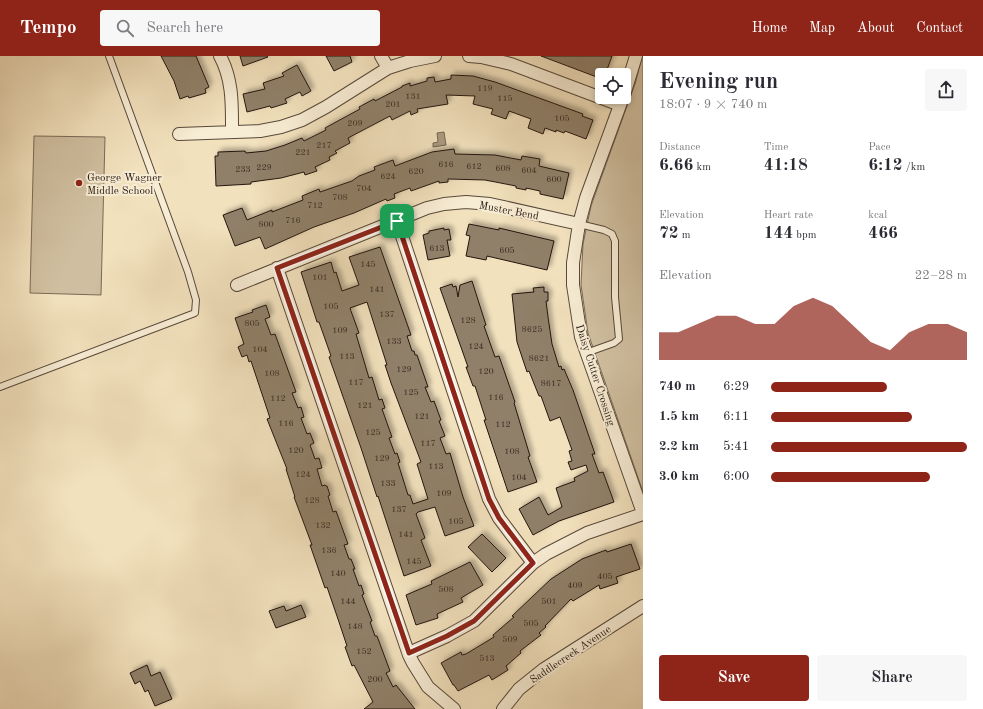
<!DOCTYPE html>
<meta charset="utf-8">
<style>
body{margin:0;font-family:"Old Standard TT",serif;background:#f7f7f7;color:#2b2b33;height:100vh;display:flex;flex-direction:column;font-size:15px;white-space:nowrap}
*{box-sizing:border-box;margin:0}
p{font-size:13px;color:#7c7c81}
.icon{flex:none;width:22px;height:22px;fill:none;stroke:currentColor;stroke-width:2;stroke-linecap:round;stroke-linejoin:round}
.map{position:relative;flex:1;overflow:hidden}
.side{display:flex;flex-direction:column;background:#fff;width:340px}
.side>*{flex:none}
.buttons{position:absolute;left:595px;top:12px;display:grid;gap:8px}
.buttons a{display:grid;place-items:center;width:36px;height:36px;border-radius:4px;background:#fff;box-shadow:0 2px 6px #0003;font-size:20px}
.pin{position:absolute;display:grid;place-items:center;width:34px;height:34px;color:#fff;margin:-17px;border-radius:8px;box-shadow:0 2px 6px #0006}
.round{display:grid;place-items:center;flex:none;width:42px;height:42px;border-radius:4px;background:#f7f7f7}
.headline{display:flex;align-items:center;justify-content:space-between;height:68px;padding:0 16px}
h1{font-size:22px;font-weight:700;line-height:30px}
.figures{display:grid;grid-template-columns:repeat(3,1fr);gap:6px;height:68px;padding:4px 16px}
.figures div{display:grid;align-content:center}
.figures b{font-size:17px;font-weight:700}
.figures small{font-size:11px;font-weight:400}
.figures p{font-size:11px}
.chart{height:112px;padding:8px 16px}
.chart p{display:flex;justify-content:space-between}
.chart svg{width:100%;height:72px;margin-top:4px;fill:#8f2418;opacity:.7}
.primary-button{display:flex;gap:8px;margin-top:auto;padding:8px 16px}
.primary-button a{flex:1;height:46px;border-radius:4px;background:#8f2418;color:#fff;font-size:16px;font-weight:700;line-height:46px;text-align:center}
.primary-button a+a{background:#f7f7f7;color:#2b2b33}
ul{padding:0 16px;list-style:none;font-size:13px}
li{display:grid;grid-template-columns:64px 48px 1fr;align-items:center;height:30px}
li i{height:10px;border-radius:5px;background:#8f2418}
header{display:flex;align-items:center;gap:24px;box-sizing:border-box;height:56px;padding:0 20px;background:#8f2418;color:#fff}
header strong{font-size:19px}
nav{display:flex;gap:22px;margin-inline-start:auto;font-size:14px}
.search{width:280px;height:36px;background:#f7f7f7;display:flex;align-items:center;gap:10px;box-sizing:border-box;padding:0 14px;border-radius:4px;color:#7c7c81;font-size:15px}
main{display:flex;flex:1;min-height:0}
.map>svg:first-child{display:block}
.green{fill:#cfbe9f;stroke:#7a6a57}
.water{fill:#ac9c82;stroke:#766654}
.building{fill:#908069;stroke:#25160f;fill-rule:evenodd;filter:url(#shadow)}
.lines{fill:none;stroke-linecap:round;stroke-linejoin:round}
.lane-casing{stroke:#58493a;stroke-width:8}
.street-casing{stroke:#58493a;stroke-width:14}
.lane{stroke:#f7ecd4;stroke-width:6}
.street{stroke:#f7ecd4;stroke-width:12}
.route-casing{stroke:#fff;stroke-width:8}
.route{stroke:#8f2418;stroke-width:5}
.poi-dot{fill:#8f2418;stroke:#f7ecd4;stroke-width:1.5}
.labels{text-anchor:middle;stroke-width:4;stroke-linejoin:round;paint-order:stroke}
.number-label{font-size:9px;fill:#403026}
.poi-label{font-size:11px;fill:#25160f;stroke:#f7ecd4;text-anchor:start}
.street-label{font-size:11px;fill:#25160f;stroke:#f7ecd4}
</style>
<header>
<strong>Tempo</strong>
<div class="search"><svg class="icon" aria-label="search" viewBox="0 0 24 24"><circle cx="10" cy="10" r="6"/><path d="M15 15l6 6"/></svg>Search here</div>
<nav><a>Home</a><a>Map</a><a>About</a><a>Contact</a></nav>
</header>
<main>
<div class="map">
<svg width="643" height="653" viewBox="0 0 643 653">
<defs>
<filter id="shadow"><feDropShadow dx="3.5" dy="-3.5" stdDeviation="2" flood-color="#0004"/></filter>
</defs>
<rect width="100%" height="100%" fill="#f2e1bd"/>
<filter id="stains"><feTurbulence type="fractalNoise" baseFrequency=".005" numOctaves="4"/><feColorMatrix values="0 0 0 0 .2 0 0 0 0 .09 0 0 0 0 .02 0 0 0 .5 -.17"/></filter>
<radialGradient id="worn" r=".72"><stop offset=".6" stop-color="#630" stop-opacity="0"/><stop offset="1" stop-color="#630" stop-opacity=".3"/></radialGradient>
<path class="green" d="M 642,0 L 643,0 L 643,436 L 588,277 L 581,229 L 583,188 L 591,150 L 636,25 Z
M 34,80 L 105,81 L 101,239 L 30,237 Z"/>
<path class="water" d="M 444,76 L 446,89 L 433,91 L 433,87 L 438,86 L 437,77 Z"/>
<path class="building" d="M 161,0 L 196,0 L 209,31 L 205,33 L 206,37 L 189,42 L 188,40 L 180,43 L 174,25 Z
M 240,0 L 267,0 L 268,1 L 243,10 Z
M 326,0 L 350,0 L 352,6 L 334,15 Z
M 541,0 L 612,0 L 605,19 L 602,19 L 602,23 Z
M 297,9 L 311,35 L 302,40 L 300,36 L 285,43 L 287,47 L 271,52 L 270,50 L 247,56 L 243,38 L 265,33 L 263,27 L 284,20 L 282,17 Z
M 451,19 L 473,20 L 495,26 L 583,58 L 582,60 L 593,64 L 586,83 L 565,75 L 564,77 L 556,74 L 556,76 L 545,72 L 543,78 L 528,72 L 531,63 L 509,55 L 506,63 L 491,58 L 493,53 L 473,48 L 475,40 L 446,39 L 448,48 L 417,53 L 418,56 L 411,59 L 410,55 L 392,64 L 390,60 L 348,82 L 350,87 L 335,95 L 337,97 L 329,101 L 330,104 L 315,111 L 317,115 L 305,119 L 304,116 L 281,122 L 251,126 L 251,128 L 216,130 L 215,100 L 218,100 L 218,96 L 245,95 L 246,97 L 266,95 L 285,89 L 302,82 L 304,85 L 326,74 L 325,72 L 360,53 L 359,51 L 374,43 L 375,45 L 402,31 L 402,30 L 410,27 L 410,30 L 427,25 L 427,22 L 434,21 L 435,26 L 451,23 Z
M 454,93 L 455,98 L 495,99 L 521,104 L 522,100 L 540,103 L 539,110 L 569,117 L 563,143 L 540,138 L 540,135 L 526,132 L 526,134 L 516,132 L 516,130 L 485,124 L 448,123 L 448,126 L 439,127 L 439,125 L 411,135 L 410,132 L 394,138 L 395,142 L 387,145 L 386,143 L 354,157 L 314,171 L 265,193 L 260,181 L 235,190 L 223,159 L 242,152 L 247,164 L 272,154 L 272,156 L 303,144 L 302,140 L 319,133 L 320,136 L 352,125 L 359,120 L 375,114 L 374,111 L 393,104 L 395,110 L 432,96 Z
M 469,168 L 499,174 L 499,172 L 554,185 L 547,214 L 487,200 L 486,204 L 466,200 L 470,180 L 466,179 Z
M 444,172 L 444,174 L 449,173 L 451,184 L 447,184 L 450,200 L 428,204 L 423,179 L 429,177 L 429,175 Z
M 380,191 L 411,279 L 407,280 L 412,295 L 414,295 L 415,299 L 417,299 L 428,331 L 425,331 L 431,346 L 434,345 L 441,364 L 439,365 L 445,380 L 440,382 L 446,398 L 450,397 L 463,441 L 474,470 L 445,480 L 435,451 L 418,456 L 416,458 L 425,482 L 421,484 L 431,510 L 404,520 L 378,440 L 377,441 L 361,392 L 334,315 L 329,301 L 331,300 L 319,266 L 317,266 L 301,216 L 331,206 L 334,217 L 336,216 L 342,235 L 359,229 L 349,201 ZM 367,246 L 387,309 L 385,309 L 391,327 L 421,406 L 417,408 L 428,443 L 413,448 L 410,439 L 408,439 L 398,407 L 400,406 L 397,397 L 395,398 L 389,382 L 392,381 L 382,353 L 385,352 L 382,343 L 379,344 L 372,321 L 369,322 L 356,278 L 359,277 L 351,255 L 350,252 Z
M 472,225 L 486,269 L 484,270 L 495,301 L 499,300 L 515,346 L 514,347 L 530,400 L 528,401 L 537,426 L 508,436 L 484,364 L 486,364 L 475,330 L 473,330 L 466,311 L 468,311 L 440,232 L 452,228 L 453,231 L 456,230 L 458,241 L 460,229 Z
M 544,231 L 544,236 L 548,236 L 548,245 L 546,245 L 548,261 L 552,288 L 559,311 L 561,310 L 562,314 L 564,313 L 573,334 L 595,398 L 592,398 L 599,417 L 603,416 L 614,446 L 559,465 L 533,479 L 519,453 L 539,441 L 548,459 L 562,451 L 556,432 L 575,425 L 574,422 L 588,415 L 586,409 L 571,414 L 568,406 L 572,405 L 569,395 L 572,394 L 560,361 L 550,365 L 541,340 L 539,340 L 529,315 L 527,316 L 517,286 L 512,238 L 534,236 L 533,232 Z
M 266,249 L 270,261 L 265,263 L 271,279 L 275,278 L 296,336 L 292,337 L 298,352 L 301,351 L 304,361 L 301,362 L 307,378 L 310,377 L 314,387 L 310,389 L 315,403 L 319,402 L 322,412 L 317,413 L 322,430 L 325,429 L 326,430 L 327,430 L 330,439 L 328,440 L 333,456 L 336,455 L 348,488 L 344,489 L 349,503 L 351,503 L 355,513 L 353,513 L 359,530 L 361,529 L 364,538 L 362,539 L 372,565 L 370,566 L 375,580 L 377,580 L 390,615 L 386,617 L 393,631 L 396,629 L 415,653 L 364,653 L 373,646 L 354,609 L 352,610 L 345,591 L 347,590 L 339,566 L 327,531 L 325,532 L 317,509 L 310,489 L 312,489 L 294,441 L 295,441 L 286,413 L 287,413 L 267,363 L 270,362 L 251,305 L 249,306 L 247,299 L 242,301 L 238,291 L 244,288 L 235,262 L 253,256 L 252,254 Z
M 482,478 L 506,502 L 492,516 L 468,491 Z
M 631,488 L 640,513 L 616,521 L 618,527 L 600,533 L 599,529 L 573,545 L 571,543 L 545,570 L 546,571 L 539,577 L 541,579 L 520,595 L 521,597 L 506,610 L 508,614 L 492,624 L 489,619 L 458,635 L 454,629 L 453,629 L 441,607 L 461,596 L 462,599 L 466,598 L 494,581 L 493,579 L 514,561 L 512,560 L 551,523 L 582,503 L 606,494 L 607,496 Z
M 470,506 L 483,529 L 461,542 L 463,546 L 437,558 L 438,562 L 416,569 L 406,539 L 432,528 L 431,525 Z
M 301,549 L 306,561 L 276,572 L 269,555 L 284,550 L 286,555 Z
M 147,609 L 151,620 L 160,616 L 172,643 L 155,650 L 148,634 L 145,636 L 140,625 L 135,628 L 130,617 Z"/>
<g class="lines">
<g class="lane-casing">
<path id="lane" d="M 579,168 L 604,174 L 612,178 L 615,185 L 615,241 L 619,283 L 614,287 L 586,297
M 0,331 L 195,257 L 196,244 L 188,216 L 109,0"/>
</g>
<g class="street-casing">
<path id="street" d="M 220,0 C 233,24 232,49 232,76
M 381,0 L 388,12
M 469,0 L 481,1 L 511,8 L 620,49
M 624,39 L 636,0
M 623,41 L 586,142 L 579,168 L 573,207 L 573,229 L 581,281 L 643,457
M 179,78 L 260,75 L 281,71 L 302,64 L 326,51 L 388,12 L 410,5 L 435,0
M 397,165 L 489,443 L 499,462 L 533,507
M 277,212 L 409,599 L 413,607 L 428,631 L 454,653
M 237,229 L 427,152 L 444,148 L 466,146 L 490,148 L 579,168
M 409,597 L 447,580 L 474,565 L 533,507 L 546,498 L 587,477 L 643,458
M 503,653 L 519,633 L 544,613 L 643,550"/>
</g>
<use href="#lane" class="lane"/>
<use href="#street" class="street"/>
</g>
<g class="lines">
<g class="route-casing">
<path id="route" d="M 397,165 L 489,443 L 499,462 L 533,507 L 474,565 L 447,580 L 409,597 L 277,212 Z"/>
</g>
<use href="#route" class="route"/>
</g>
<circle class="poi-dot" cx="79" cy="127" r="4"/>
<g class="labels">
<g class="number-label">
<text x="485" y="35">119</text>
<text x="413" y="43">131</text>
<text x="505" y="45">115</text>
<text x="393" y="51">201</text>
<text x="562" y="65">105</text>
<text x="355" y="70">209</text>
<text x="324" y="92">217</text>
<text x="303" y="99">221</text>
<text x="446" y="111">616</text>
<text x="474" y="113">612</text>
<text x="264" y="114">229</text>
<text x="503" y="115">608</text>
<text x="243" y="116">233</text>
<text x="529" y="117">604</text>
<text x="416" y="118">620</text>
<text x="388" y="123">624</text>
<text x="554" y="126">600</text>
<text x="364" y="135">704</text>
<text x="340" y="144">708</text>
<text x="315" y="152">712</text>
<text x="293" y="167">716</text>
<text x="266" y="171">800</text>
<text x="437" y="195">613</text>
<text x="507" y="197">605</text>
<text x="368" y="211">145</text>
<text x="320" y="224">101</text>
<text x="377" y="236">141</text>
<text x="331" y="253">105</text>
<text x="387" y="261">137</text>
<text x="468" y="267">128</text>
<text x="252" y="270">805</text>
<text x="532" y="276">8625</text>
<text x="340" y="277">109</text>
<text x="394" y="288">133</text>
<text x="476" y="293">124</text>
<text x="260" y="296">104</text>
<text x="347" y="303">113</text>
<text x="539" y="305">8621</text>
<text x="404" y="316">129</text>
<text x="486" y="318">120</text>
<text x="272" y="320">108</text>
<text x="356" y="329">117</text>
<text x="551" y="330">8617</text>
<text x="411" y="339">125</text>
<text x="496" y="344">116</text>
<text x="278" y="345">112</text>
<text x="365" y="352">121</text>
<text x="422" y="363">121</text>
<text x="286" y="370">116</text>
<text x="503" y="371">112</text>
<text x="373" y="379">125</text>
<text x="428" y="390">117</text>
<text x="296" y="397">120</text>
<text x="512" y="398">108</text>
<text x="382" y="405">129</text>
<text x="436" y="413">113</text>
<text x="303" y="421">124</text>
<text x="519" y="424">104</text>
<text x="388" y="430">133</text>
<text x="444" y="440">109</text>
<text x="312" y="447">128</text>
<text x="399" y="456">137</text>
<text x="456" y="468">105</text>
<text x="323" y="472">132</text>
<text x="406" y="481">141</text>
<text x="329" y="497">136</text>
<text x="414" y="508">145</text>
<text x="338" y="520">140</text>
<text x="605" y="523">405</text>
<text x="575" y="532">409</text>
<text x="446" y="536">508</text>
<text x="348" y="548">144</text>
<text x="549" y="548">501</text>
<text x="531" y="570">505</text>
<text x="355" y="573">148</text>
<text x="510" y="586">509</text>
<text x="364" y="598">152</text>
<text x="487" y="605">513</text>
<text x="375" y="626">200</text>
</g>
<g class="poi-label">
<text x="87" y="125">George Wagner<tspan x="87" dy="13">Middle School</tspan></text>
</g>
<g class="street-label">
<text transform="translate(509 154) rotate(11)" y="4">Muster Bend</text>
<text transform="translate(596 319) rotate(72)" y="4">Daisy Cutter Crossing</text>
<text transform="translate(570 598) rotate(-34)" y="4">Saddlecreek Avenue</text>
</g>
</g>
<rect width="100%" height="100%" filter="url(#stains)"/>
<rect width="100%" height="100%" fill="url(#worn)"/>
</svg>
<div class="buttons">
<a><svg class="icon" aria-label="locate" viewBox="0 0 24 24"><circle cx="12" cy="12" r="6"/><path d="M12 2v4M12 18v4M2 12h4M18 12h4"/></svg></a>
</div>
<div class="pin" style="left:397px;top:165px;background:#1e9e55"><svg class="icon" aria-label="arrive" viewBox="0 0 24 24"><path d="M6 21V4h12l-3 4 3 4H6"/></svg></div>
</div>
<section class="side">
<div class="headline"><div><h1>Evening run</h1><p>18:07 · 9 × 740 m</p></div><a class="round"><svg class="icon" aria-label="share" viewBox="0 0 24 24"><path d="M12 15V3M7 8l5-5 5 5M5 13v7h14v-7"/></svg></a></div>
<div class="figures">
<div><p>Distance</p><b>6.66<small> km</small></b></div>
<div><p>Time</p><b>41:18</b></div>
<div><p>Pace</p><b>6:12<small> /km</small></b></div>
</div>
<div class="figures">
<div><p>Elevation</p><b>72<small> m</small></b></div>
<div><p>Heart rate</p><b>144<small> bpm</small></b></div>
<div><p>kcal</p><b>466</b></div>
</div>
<div class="chart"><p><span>Elevation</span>22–28 m</p>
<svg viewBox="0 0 160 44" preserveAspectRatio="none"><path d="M0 44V27L10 27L20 22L30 17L40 17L50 22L60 22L70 11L80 6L90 11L100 22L110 33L120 38L130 27L140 22L150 22L160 27V44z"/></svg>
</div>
<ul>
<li><b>740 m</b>6:29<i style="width:59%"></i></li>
<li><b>1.5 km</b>6:11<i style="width:72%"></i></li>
<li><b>2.2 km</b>5:41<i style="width:100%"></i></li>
<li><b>3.0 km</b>6:00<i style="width:81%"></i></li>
</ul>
<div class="primary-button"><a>Save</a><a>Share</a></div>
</section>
</main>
